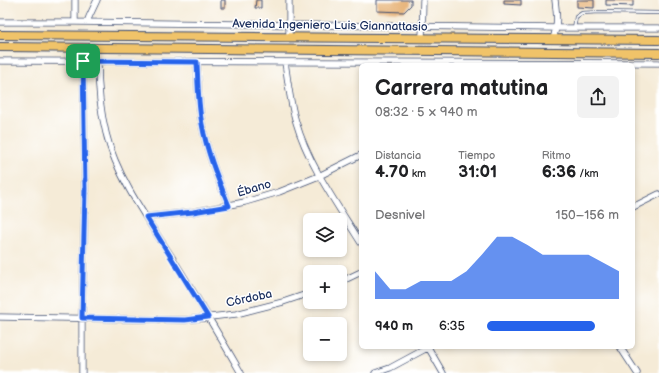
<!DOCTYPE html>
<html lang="es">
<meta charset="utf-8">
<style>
body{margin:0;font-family:"Balsamiq Sans",sans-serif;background:#f2f2f2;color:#202124;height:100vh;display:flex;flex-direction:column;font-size:15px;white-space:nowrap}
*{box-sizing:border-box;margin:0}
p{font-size:13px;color:#757577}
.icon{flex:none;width:22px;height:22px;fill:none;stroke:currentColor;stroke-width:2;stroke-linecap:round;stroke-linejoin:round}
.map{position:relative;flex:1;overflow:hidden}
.panel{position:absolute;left:359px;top:63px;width:276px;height:286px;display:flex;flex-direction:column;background:#fff;border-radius:6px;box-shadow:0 2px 6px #0003}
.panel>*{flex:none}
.tools{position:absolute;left:303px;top:213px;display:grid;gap:8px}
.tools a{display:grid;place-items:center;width:44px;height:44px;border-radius:6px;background:#fff;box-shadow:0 2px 6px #0003;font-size:20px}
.pin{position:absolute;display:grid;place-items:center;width:34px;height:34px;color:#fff;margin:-17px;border-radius:8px;box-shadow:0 2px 6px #0006}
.round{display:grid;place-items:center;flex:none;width:42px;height:42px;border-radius:6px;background:#f2f2f2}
.headline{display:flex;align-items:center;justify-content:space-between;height:68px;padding:0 16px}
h1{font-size:22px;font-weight:700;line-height:30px}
.stats{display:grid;grid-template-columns:repeat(3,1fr);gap:6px;height:68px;padding:4px 16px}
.stats div{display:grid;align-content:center}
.stats b{font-size:17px;font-weight:700}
.stats small{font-size:11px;font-weight:400}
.stats p{font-size:11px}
.chart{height:112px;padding:8px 16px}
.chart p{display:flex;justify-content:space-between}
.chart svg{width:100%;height:72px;margin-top:4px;fill:#2563eb;opacity:.7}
ul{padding:0 16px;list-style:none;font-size:13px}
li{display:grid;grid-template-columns:64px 48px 1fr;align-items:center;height:30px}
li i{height:10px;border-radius:5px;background:#2563eb}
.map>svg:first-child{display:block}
.building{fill:#e6b174}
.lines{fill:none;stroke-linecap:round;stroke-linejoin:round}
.service-casing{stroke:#3c4b70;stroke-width:4}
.minor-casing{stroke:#3c4b70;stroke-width:7}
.primary-casing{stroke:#3c4b70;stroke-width:10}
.service{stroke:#fff;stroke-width:2.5}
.minor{stroke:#fff;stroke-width:5.5}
.primary{stroke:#f0c369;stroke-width:8}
.route-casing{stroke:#fff;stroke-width:8}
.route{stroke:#2563eb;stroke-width:5}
.labels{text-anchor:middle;stroke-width:3;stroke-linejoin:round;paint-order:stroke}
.street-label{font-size:12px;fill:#1b2f5e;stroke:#fff}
</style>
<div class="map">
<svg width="659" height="373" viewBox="0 0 659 373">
<rect width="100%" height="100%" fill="#fff"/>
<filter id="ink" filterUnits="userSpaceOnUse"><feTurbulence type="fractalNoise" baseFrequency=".025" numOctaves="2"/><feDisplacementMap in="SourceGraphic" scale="8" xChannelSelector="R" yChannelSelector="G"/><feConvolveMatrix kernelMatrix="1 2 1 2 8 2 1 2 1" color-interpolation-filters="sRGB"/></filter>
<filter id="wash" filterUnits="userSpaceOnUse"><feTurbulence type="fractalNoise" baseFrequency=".012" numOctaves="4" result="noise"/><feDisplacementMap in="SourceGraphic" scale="16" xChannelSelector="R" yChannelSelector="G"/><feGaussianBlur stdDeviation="0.9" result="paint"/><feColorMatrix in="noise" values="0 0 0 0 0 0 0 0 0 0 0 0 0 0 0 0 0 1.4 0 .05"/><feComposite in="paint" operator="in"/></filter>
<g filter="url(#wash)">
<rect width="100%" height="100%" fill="#f5ebd7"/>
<g id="blocks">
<path class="building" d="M 221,0 L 225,0 L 225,8 L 221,8 Z
M 256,0 L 261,0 L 261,8 L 255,8 Z
M 377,0 L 411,0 L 411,5 L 404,12 L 377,11 Z
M 504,0 L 521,0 L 521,5 L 504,4 Z
M 577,0 L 594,0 L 594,8 L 577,7 Z
M 606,0 L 633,0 L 633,6 L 606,5 Z"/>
</g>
</g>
<g filter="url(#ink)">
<use href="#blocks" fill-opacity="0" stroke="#3c4b70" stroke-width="1"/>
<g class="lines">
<g class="service-casing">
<path id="service" d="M 574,28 L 576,17 L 582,13 L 600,12 L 659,13"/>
</g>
<g class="minor-casing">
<path id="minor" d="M 0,22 L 75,22 L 557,28 L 659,28
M 75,22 L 75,0
M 87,22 L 89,17 L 97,0
M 289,37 L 289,0
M 422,38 L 423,0
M 553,39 C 558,24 557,16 555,0
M 0,61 L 659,63
M 98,61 C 98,85 100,110 106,133 C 116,176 149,222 173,259 C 196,296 219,335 241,373
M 197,62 C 198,83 198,104 202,124 C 207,153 218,179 229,206
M 285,62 C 288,82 290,103 296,122 C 308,164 338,206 361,243
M 633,207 L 659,194
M 146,217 L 193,212 L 245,202 L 279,192 L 319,176 L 361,155
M 340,282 L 361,272
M 0,317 L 185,320 L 236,314 L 283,302 L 310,293
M 428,347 L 443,373
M 620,347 L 637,373
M 82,373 L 82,318 L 85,189 L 83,61
M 375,373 L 390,368 L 429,347"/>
</g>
<g class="primary-casing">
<path id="primary" d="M 0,35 L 659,40
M 0,47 L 659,53"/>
</g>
<use href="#service" class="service"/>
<use href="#minor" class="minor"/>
<use href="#primary" class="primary"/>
</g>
</g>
<g class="lines" filter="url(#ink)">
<g class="route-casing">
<path id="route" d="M 83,61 L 197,62 C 198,83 198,104 202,124 C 207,153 218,179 229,206 L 193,212 L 146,217 L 208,317 L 185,320 L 82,318 L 85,189 Z"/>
</g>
<use href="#route" class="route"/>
</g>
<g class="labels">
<g class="street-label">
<text transform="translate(330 25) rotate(1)" y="4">Avenida Ingeniero Luis Giannattasio</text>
<text transform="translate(254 188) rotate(-16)" y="4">Ébano</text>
<text transform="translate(249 298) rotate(-12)" y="4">Córdoba</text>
</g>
</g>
</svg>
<div class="tools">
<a><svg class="icon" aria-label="layers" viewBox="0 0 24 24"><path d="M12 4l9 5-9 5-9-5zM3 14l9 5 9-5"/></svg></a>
<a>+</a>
<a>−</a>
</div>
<div class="pin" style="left:83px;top:61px;background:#1e9e55"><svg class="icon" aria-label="arrive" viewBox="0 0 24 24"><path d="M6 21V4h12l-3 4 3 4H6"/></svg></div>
<section class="panel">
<div class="headline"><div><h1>Carrera matutina</h1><p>08:32 · 5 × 940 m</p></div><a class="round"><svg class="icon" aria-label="share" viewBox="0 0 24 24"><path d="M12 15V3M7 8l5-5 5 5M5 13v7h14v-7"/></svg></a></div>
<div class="stats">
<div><p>Distancia</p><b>4.70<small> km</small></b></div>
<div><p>Tiempo</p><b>31:01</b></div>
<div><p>Ritmo</p><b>6:36<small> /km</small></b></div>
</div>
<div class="chart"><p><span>Desnivel</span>150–156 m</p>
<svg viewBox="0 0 160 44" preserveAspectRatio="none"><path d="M0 44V27L10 38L20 38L30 33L40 33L50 33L60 27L70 17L80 6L90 6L100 11L110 17L120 17L130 17L140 17L150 22L160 27V44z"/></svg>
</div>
<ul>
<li><b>940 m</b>6:35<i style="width:82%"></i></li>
</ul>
</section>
</div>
